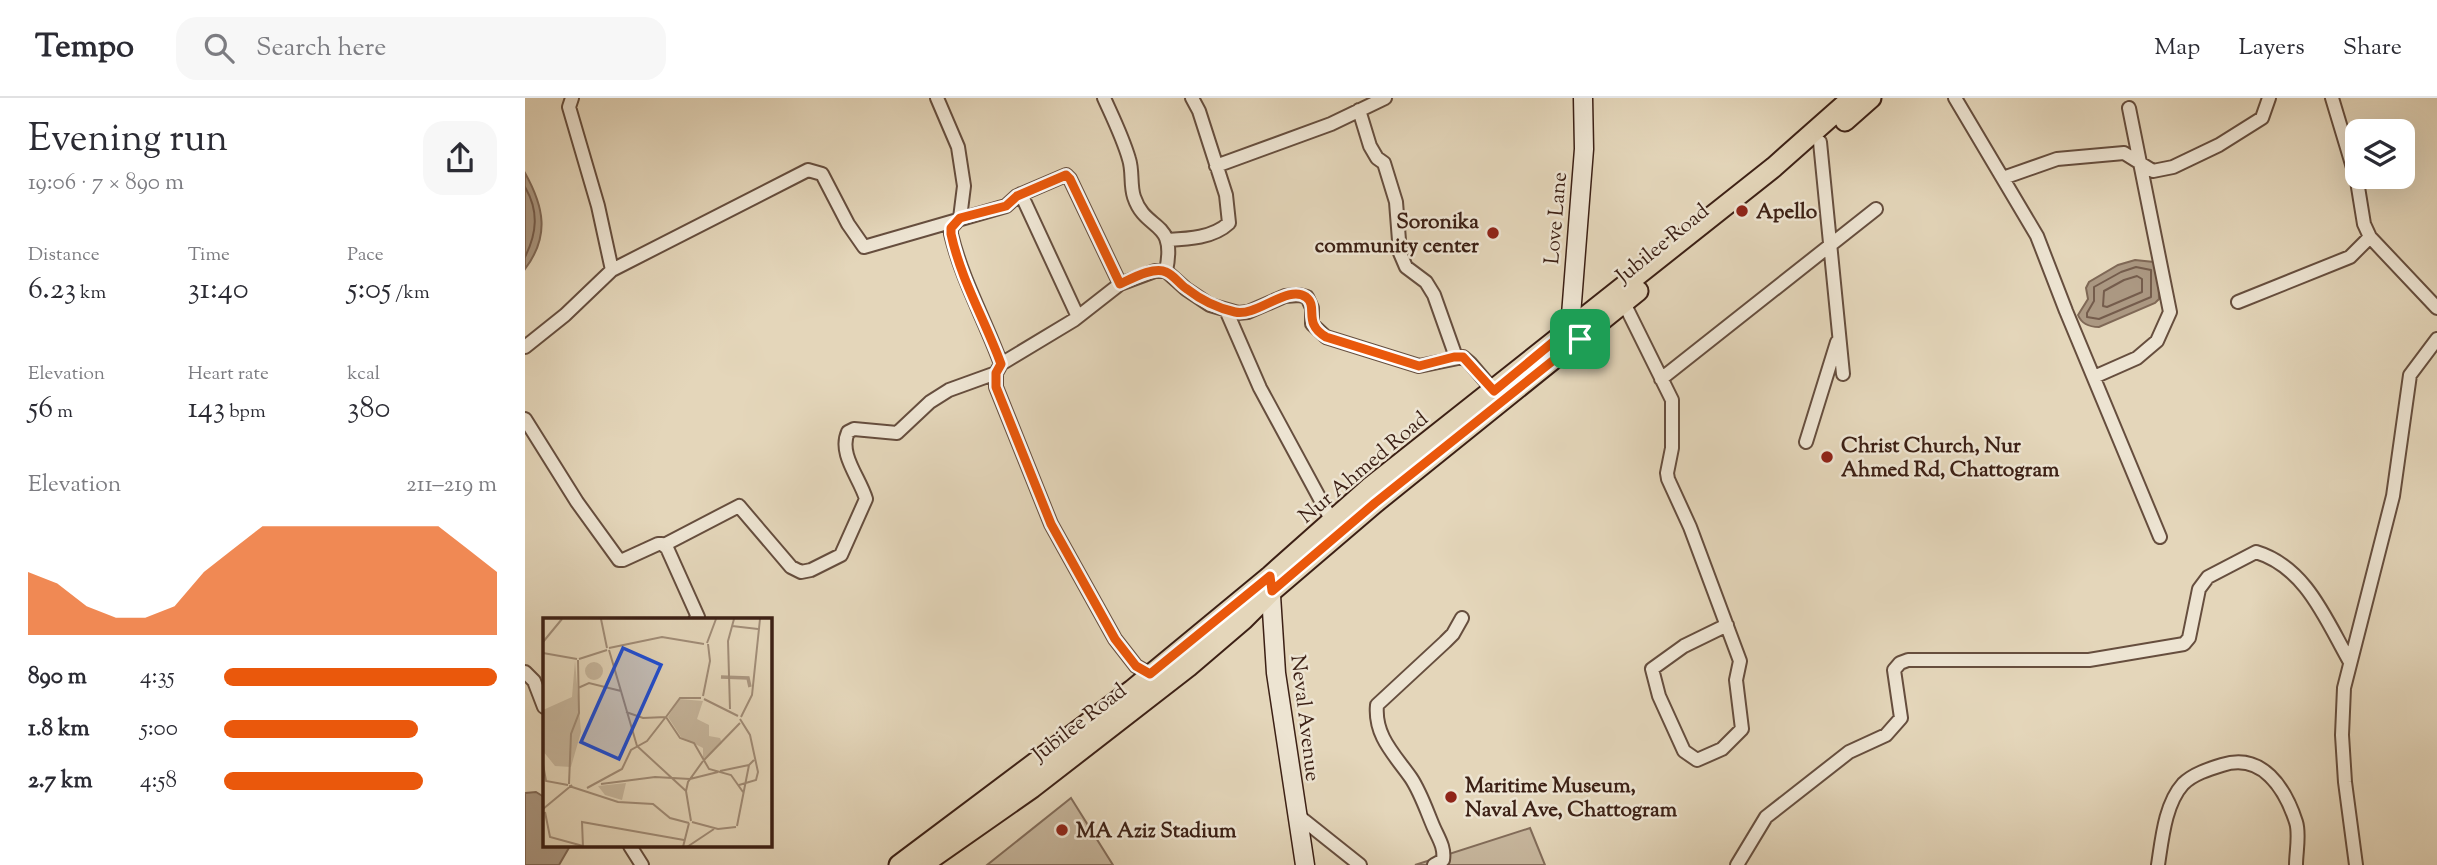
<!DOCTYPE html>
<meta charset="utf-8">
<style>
body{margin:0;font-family:"Sorts Mill Goudy",serif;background:#f7f7f7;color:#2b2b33;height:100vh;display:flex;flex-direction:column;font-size:26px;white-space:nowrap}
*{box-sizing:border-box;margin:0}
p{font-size:23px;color:#7c7c81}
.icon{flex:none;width:38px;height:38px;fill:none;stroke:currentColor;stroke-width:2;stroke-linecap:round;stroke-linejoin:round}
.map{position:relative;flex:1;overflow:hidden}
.drawer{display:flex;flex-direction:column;background:#fff;width:525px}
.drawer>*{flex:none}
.tools{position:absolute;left:1820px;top:21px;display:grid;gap:14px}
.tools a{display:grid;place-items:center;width:70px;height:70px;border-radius:14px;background:#fff;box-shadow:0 7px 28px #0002;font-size:35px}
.pin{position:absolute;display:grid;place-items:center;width:60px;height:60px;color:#fff;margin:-30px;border-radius:14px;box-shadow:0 4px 10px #0006}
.round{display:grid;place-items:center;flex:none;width:74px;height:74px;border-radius:21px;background:#f7f7f7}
.overview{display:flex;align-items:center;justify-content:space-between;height:119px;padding:0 28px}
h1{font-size:38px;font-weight:600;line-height:52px}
.metrics{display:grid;grid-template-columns:repeat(3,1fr);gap:10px;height:119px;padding:7px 28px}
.metrics div{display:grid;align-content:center}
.metrics b{font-size:30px;font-weight:600}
.metrics small{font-size:19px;font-weight:400}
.metrics p{font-size:19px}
.chart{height:196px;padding:14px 28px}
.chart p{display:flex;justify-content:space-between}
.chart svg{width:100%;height:126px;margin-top:7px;fill:#ea580c;opacity:.7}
ul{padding:0 28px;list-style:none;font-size:23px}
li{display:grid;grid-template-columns:112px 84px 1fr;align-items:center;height:52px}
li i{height:18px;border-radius:9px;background:#ea580c}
header{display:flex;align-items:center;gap:42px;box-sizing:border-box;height:98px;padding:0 35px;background:#fff;border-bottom:2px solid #e1e1e2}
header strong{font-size:33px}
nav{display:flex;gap:38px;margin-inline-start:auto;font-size:24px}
.search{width:490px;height:63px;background:#f7f7f7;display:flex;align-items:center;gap:18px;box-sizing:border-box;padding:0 24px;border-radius:21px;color:#7c7c81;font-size:26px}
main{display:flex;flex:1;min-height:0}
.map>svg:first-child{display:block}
.green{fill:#c7b79e;stroke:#826c5a;stroke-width:2}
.water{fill:#ab9882;stroke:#7f6856;stroke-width:2}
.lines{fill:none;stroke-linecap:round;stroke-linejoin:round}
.shore{stroke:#745c4c;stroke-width:2}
.street-casing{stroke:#664e3e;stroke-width:16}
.secondary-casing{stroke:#3c2015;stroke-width:21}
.primary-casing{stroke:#3c2015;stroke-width:23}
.street{stroke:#ede4d2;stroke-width:12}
.secondary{stroke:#ede4d2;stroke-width:18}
.primary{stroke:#e4d6ba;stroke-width:19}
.route-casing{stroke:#fff;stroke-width:14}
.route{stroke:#ea580c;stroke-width:9}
.poi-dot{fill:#8f2418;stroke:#ede4d2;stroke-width:2.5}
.labels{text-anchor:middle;stroke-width:5;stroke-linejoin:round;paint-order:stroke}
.poi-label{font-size:21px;font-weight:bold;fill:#3c2015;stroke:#ede4d2;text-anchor:start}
.street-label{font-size:21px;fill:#3c2015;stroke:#ede4d2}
.inset-river{fill:none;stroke:#ab9882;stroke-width:3.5}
.inset-road{fill:none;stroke:#a18d78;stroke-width:2}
.view{fill:#1d4ed8;fill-opacity:0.15;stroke:#1d4ed8;stroke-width:3.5}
.inset-edge{fill:none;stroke:#3c2015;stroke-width:3.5}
</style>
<header>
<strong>Tempo</strong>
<div class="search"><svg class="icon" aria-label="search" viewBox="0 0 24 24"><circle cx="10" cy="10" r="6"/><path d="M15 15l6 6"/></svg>Search here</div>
<nav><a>Map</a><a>Layers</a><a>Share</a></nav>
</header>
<main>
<section class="drawer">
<div class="overview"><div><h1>Evening run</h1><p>19:06 · 7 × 890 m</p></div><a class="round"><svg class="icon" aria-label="share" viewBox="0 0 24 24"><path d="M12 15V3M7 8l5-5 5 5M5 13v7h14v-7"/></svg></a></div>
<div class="metrics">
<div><p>Distance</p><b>6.23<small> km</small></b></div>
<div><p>Time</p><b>31:40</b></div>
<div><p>Pace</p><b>5:05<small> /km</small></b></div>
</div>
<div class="metrics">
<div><p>Elevation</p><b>56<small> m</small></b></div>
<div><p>Heart rate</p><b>143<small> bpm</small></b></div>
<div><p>kcal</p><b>380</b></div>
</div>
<div class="chart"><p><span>Elevation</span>211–219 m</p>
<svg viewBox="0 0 160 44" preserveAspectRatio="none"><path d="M0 44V22L10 26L20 34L30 38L40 38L50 34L60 22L70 14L80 6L90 6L100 6L110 6L120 6L130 6L140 6L150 14L160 22V44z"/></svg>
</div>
<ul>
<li><b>890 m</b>4:35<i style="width:100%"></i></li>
<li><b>1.8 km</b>5:00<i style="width:71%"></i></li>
<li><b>2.7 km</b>4:58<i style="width:73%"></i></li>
</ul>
</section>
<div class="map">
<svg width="1912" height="767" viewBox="0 0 1912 767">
<rect width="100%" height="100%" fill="#e4d6ba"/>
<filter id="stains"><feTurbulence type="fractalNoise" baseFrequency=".00286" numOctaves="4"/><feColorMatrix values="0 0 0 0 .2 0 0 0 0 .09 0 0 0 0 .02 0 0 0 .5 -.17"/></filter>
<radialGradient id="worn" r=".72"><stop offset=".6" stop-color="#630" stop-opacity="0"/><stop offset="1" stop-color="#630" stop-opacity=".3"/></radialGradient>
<path class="green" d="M 546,700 L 588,767 L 462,767 Z
M 1005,730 L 1020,767 L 890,767 Z"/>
<path class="water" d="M 0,75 C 19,109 25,138 0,171 Z
M 1610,162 L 1629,164 L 1633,168 L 1634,201 L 1630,205 L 1574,229 C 1565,229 1557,227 1553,217 L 1563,201 L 1561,190 L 1564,184 L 1593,167 Z
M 11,694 L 19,699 L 19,748 L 45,748 L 34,767 L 0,767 L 0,695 Z"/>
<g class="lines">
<path class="shore" d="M 0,89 C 14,113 12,135 0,159
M 1611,169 L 1626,172 L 1626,199 L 1574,221 L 1562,219 L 1562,215 L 1569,203 L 1569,189 L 1596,174 Z
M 1612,178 L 1617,181 L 1617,194 L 1582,209 L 1578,208 L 1579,193 L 1599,182 Z"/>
<g class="street-casing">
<path id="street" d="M 47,0 L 44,9 L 73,108 L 87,172
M 412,0 L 433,49 L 439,88 L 435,120 L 426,130 L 426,136 C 437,182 460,222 476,266 L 471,275 L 471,289 L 526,426 L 590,541 L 611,568 L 625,576
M 579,0 C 588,20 598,40 604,61 C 608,73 605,87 609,99 C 621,135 652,120 641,173
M 1430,0 L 1512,138 L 1541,213 L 1635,439
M 1807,0 L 1832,83 L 1839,126 L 1845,139 L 1912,210
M 834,12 L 845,48 L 852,60 L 859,65 L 871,104 L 875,155 L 881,169 L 901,184 L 909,197 L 931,259
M 1295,44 L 1318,276
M 691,68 L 806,26 L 860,0
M 1478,80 L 1532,61 L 1599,55 L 1628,73 L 1648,69 L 1694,47 L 1737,20 L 1744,0
M 496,96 L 553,219
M 642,142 C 663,141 688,140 704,125 L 701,97 L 674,13 L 667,0
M 1713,204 L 1825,159 L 1845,139
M 1099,205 L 1147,302 L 1147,350 L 1142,375 L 1143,381 L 1165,429 L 1215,563 L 1211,582 L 1217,631 L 1197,651 L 1172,662 L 1159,653 L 1134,598 L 1127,571 L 1159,548 L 1202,527
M 701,212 L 735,290 L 807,423
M 0,249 L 40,217 L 87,172 L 283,72 L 297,76 L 323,126 L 339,149 L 481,108 L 492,98 L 541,77 L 545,81 L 595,186
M 476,266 L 549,222 L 595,186 L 630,173 L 641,173 L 661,191 L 685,207 L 713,215 L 723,214 L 760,198 L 774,197 L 782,199 L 787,210 L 787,226 L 801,239 L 894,268 L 938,259 L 945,265 L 969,293
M 1569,279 L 1612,260 L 1632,243 L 1645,214 L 1604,10
M 1136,281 L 1351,111
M 0,321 L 52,404 L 94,462 L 98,462 L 133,446 L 137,446 L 142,450 L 173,519 L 170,522
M 1281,344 L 1312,244
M 139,447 L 214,408 L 266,469 L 276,474 L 286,472 L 316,457 L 341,401 C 335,380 313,356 323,334 L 329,331 L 372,335 L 405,304 L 424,292 L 471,275
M 0,574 L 9,583 L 19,609
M 771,716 L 835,767
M 105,748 L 117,767
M 909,767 L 918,762 C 920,750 914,741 909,730 C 902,714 896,695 886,680 C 870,657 849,638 852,607 L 920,544 L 928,536 L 937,520
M 1212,767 L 1241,719 L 1324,654 L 1361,637 L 1376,620 L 1369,572 L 1375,565 L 1383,562 L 1564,562 L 1659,546 L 1664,540 L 1674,491 L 1683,479 L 1731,454 C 1781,469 1801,522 1825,564
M 1633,767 C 1637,741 1640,706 1658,686 C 1668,676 1684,671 1697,667 C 1737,654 1760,690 1771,724 C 1775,736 1771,754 1771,767
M 1831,767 L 1820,684 L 1817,637 L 1819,590 L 1868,398 L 1885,277 L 1912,241"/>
</g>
<g class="secondary-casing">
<path id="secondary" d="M 1052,238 L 1045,230 L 1059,51 L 1058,0
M 745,482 L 751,575 L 780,767"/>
</g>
<g class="primary-casing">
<path id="primary" d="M 1320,23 L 1346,0
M 374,767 L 607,592 L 745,478 L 844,390 L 1249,69 L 1327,0
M 397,767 L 507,690 L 663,569 L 718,522 L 747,493 L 850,405 L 1113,193"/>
</g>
<use href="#street" class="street"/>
<use href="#secondary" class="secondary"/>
<use href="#primary" class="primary"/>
</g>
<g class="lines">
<g class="route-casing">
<path id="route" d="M 541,77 L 545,81 L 595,186 C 606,181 629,168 641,174 C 649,177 655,187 662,191 C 676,202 692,210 710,214 C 732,219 763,186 781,199 C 794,209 777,225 801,239 L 894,268 L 929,259 L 938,259 L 969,293 L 1045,230 L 1055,241 L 850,405 L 747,493 L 745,478 L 625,576 L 611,568 L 590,541 L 526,426 L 471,289 L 471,275 L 476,266 C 460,222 436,182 426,136 L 426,130 L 435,120 L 481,108 L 492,98 Z"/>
</g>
<use href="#route" class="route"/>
</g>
<g class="poi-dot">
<circle cx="1217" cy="113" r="7"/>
<circle cx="968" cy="135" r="7"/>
<circle cx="1302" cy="359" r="7"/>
<circle cx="926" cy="699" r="7"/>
<circle cx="537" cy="732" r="7"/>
</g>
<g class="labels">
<g class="poi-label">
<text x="1231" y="120">Apello</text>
<text x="954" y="130" text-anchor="end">Soronika<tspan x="954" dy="24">community center</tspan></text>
<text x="1316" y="354">Christ Church, Nur<tspan x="1316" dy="24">Ahmed Rd, Chattogram</tspan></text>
<text x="940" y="694">Maritime Museum,<tspan x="940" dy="24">Naval Ave, Chattogram</tspan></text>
<text x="551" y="739">MA Aziz Stadium</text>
</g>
<g class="street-label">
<text transform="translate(1030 120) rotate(-85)" y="7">Love Lane</text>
<text transform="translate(1137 145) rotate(-39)" y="7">Jubilee Road</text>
<text transform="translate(838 369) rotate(-40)" y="7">Nur Ahmed Road</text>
<text transform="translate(781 620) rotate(83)" y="7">Neval Avenue</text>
<text transform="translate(554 624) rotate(-38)" y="7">Jubilee Road</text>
</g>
</g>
<g transform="translate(18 520)">
<rect width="229" height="229" fill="#e4d6ba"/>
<path d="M 32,43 L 38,114 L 28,149 L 12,148 L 0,133 L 0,92 L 29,79 ZM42 53a9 9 0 1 1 18 0a9 9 0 1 1-18 0ZM 136,81 L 160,83 L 154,101 L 166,107 L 166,118 L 177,120 L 179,125 L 160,141 L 160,130 L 138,119 L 125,99 ZM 83,165 L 79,182 L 62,177 L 55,168 Z" fill="#c7b79e"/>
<path class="inset-river" d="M 178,59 L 205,60 L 207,69"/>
<path class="inset-road" d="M 58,1 L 64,30M 189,8 L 215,11M 0,24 L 19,1M 164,25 L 173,1M 66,30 L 119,19 L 161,26M 66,32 L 94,128 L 143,173 L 148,203M 0,35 L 34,41M 36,41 L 64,32M 35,70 L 46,65 L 78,73M 160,78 L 167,43 L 165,26M 161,81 L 195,98M 187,91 L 185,23 L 191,1M 83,94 L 100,100 L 123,99M 123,99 L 137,120 L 151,125 L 166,151 L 188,157 L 200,174M 123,99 L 137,80 L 158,80M 198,99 L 209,77 L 217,1M 161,142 L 197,105M 0,146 L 3,163 L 25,167M 177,153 L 206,147M 26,166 L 28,116 L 36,95 L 35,42M 58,166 L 112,159 L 147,161 L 175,154M 196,167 L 213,162 L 215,154 L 207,117 L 197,101M 26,168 L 75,184 L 110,186 L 127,200 L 146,205M 44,170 L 79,151 L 88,132 L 104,123 L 122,100M 143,173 L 145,164 L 160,143M 0,191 L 29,167M 2,194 L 7,219 L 40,228M 149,204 L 175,211 L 193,209M 194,208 L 206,147 L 211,142M 40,229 L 39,204 L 141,222M 140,229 L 146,205M 144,229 L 171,211"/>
<path class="view" d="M 80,30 L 118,47 L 76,141 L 38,124 Z"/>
<rect width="229" height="229" class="inset-edge"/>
</g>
<rect width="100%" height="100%" filter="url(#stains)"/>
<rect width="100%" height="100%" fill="url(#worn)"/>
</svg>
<div class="tools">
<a><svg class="icon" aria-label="layers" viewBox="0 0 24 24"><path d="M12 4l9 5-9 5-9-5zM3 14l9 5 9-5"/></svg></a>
</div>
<div class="pin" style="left:1055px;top:241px;background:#1e9e55"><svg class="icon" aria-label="arrive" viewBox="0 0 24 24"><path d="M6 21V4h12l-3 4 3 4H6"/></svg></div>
</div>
</main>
